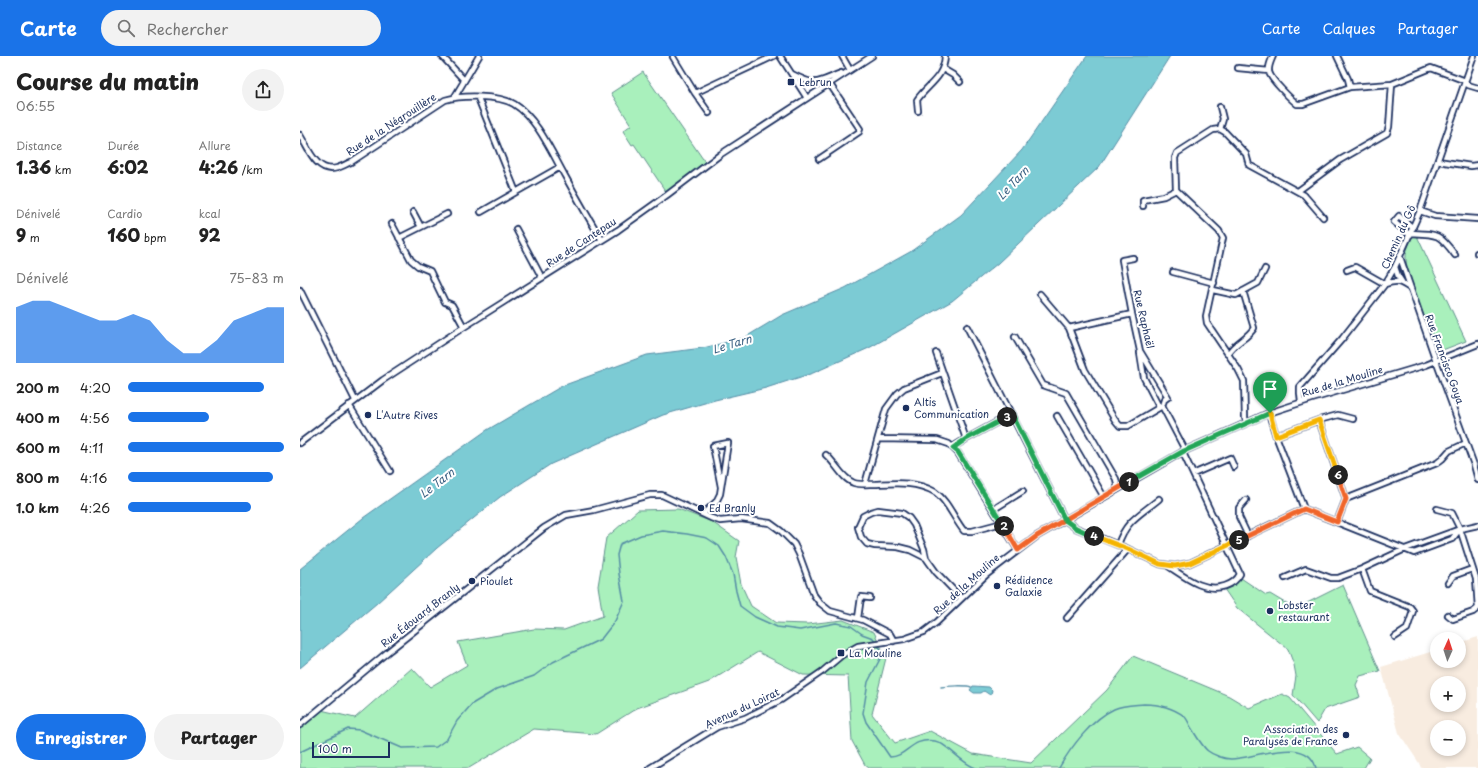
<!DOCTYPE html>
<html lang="fr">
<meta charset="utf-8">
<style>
body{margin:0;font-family:"Playpen Sans",sans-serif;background:#f2f2f2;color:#222;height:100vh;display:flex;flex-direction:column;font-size:15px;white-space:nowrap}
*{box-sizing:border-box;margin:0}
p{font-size:13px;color:#767676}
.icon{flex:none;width:22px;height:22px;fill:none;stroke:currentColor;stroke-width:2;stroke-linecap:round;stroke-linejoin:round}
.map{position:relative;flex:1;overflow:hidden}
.sheet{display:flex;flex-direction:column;background:#fff;width:300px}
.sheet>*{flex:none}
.needle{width:26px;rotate:3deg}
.fabs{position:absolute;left:1130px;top:576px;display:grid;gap:8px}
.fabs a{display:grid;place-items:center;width:36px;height:36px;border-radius:50%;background:#fff;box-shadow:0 2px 6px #0003;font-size:20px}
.scale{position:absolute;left:12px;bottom:10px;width:78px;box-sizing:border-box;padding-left:4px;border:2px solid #1b2f5e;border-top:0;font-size:11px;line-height:14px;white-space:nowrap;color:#1b2f5e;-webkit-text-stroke:3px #fff;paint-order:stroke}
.pin{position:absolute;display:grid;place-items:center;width:34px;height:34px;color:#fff;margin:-41px -17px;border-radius:50% 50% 50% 0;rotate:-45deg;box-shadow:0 0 4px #0007}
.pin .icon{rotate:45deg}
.km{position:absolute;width:20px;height:20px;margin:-10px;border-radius:50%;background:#222;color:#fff;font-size:11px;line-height:20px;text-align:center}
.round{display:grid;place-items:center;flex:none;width:42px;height:42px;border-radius:21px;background:#f2f2f2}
.head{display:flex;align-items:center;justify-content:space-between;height:68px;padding:0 16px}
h1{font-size:22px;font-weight:800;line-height:30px}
.metrics{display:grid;grid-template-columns:repeat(3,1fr);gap:6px;height:68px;padding:4px 16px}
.metrics div{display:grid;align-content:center}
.metrics b{font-size:17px;font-weight:800}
.metrics small{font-size:11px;font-weight:400}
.metrics p{font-size:11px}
.chart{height:112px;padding:8px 16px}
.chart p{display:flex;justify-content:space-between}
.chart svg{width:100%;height:72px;margin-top:4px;fill:#1a73e8;opacity:.7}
.button{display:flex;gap:8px;margin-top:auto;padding:8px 16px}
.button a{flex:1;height:46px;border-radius:24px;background:#1a73e8;color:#fff;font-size:16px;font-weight:800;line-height:46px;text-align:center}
.button a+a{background:#f2f2f2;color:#222}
ul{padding:0 16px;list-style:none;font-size:13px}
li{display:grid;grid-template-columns:64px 48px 1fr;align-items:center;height:30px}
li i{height:10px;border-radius:5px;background:#1a73e8}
header{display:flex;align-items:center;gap:24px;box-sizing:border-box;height:56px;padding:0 20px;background:#1a73e8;color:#fff}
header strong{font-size:19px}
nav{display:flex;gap:22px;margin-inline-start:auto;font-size:14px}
.search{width:280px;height:36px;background:#f2f2f2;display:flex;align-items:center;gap:10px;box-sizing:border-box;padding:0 14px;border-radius:22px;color:#767676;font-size:15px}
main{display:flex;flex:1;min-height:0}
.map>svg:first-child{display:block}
.built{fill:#f8ece0;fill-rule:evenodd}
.green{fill:#a9f0bc;stroke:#62908d}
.water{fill:#7bcbd4;stroke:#558da5}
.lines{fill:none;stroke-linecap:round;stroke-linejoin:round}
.stream{stroke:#558da5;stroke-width:1.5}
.street-casing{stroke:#1b2f5e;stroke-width:8}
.street{stroke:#fff;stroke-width:4.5}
.split-1-casing{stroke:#fff;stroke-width:8}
.split-2-casing{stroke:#fff;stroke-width:8}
.split-3-casing{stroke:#fff;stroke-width:8}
.split-4-casing{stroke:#fff;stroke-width:8}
.split-5-casing{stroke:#fff;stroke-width:8}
.split-6-casing{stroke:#fff;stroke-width:8}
.split-7-casing{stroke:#fff;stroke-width:8}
.split-1{stroke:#22a559;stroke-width:5}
.split-2{stroke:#f0652b;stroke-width:5}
.split-3{stroke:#22a559;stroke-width:5}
.split-4{stroke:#22a559;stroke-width:5}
.split-5{stroke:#f5b400;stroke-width:5}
.split-6{stroke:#f0652b;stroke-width:5}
.split-7{stroke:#f5b400;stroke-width:5}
.poi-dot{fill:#1b2f5e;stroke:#fff;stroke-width:1.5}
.labels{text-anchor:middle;stroke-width:4;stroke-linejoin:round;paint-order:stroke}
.poi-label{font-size:10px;fill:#1b2f5e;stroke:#fff;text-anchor:start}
.street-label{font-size:10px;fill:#1b2f5e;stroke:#fff}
.water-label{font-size:11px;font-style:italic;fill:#385e81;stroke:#fff}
</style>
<header>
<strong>Carte</strong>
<div class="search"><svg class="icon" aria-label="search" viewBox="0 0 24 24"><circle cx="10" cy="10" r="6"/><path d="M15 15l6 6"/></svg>Rechercher</div>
<nav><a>Carte</a><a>Calques</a><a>Partager</a></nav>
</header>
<main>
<section class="sheet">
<div class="head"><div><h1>Course du matin</h1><p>06:55</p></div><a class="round"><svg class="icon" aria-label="share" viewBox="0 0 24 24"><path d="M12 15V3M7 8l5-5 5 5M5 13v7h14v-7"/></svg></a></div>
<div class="metrics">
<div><p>Distance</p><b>1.36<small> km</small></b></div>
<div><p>Durée</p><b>6:02</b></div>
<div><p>Allure</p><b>4:26<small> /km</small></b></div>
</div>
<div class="metrics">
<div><p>Dénivelé</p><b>9<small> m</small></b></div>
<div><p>Cardio</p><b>160<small> bpm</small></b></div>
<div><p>kcal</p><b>92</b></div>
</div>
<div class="chart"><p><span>Dénivelé</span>75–83 m</p>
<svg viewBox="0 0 160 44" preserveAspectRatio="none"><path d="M0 44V10L10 6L20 6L30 10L40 14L50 18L60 18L70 14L80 18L90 30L100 38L110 38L120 30L130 18L140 14L150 10L160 10V44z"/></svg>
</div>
<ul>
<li><b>200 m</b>4:20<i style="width:87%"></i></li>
<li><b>400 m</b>4:56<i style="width:52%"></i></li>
<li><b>600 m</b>4:11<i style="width:100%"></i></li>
<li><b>800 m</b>4:16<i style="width:93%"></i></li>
<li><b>1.0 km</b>4:26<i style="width:79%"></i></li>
</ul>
<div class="button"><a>Enregistrer</a><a>Partager</a></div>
</section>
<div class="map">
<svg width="1178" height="712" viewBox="0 0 1178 712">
<rect width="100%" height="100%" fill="#fff"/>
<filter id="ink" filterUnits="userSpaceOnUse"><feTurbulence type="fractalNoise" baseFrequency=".025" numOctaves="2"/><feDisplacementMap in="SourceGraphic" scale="8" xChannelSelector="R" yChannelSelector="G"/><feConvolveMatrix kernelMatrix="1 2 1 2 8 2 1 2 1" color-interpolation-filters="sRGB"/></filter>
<g filter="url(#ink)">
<path class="built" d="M 1178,581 L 1178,712 L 1121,712 L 1119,707 L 1099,677 L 1081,611 L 1137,594 L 1137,605 L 1159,605 L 1159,587 ZM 1137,627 L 1159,627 L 1159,649 L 1137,649 ZM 1137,671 L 1159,671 L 1159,693 L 1137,693 Z"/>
<path class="green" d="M 343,16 L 405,106 L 366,136 L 334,88 L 332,89 L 323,75 L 331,69 L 311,37 Z
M 1113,180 L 1117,180 L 1166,285 L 1140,295 C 1130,273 1104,221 1106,198 C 1107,192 1110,186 1113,180 Z
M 378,453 L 412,466 L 439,485 L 436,501 L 441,528 L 451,550 L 476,567 L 508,568 L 543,564 L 574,576 L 586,602 L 572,658 L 595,687 L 630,675 L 673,698 L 731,707 L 807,634 L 833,600 L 929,640 L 949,652 L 982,638 L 990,642 L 1037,698 L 1057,691 L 1070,702 L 1064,712 L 569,712 L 565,709 L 552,685 L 548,620 L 503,619 L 458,596 L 409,626 L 337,652 L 296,678 L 234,673 L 169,712 L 0,712 L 0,673 L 21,654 L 55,662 L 112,612 L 130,631 L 167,609 L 158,586 L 234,573 L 264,574 L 303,560 L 298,530 L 306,482 L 338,454 Z
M 941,522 L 966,539 L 970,538 L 995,553 L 1043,529 L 1080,615 L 1060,620 L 1056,629 L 1060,641 L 1025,653 L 1017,667 L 993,639 L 996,620 L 994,609 L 988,593 L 937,552 L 924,533 L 932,530 Z"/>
<path class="water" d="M 787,0 L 870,0 L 799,111 L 698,207 L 652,245 L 569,292 L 513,317 L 466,332 L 415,344 L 363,359 L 251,408 L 200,441 L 137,492 L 77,547 L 0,612 L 0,513 L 63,462 L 187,374 L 262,330 L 347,299 L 403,292 L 444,282 L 482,259 L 545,232 L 610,196 L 661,159 L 722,94 Z
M 673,630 L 689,631 L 692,634 L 691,638 L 690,639 L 684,635 L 681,637 L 674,637 L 670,634 Z"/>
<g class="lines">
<path class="stream" d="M 641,631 C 647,630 667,629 671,631
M 0,696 L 48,673 L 60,674 L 102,692 L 136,691 L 147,683 L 157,665 L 172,648 L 197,633 L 234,620 L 253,606 L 301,583 L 315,565 L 324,545 L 319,518 L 317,499 L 320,488 L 341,479 L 363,475 L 387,478 L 407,482 L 419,490 L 426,501 L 433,518 L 436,535 L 440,550 L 455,561 L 477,571 L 500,574 L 536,567 L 551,570 L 562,578 L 573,582 L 581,594 L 580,603 L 568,626 L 563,657 L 566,666 L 590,701 C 607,701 611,681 635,685 C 647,687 660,707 676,712
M 759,712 C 771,691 792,663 814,653 C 823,649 835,649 844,648 C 859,648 872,651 884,660 C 888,663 889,669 892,673 C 895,678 904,692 908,695 C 913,699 924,703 931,703 C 953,703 1008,678 1016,712"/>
<g class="street-casing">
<path id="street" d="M 142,0 L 164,24
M 480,0 L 507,42
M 542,0 L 550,14
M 973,0 C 971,5 968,10 969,16 C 971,24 991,43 997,48 L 1003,48 L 1050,31 L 1092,28 L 1131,12 L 1163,24 L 1168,29 L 1178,32
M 1037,0 L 1048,23 L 1050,31
M 373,1 L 395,37 L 474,0
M 938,12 L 969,15
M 643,13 L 653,19 L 660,26
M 492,18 C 517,31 516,27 541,17
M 395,37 L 409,57
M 154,42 L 179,0
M 178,42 L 216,136 L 260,111
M 920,51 L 923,63 L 920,73
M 618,55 L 617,44 C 628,28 644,22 645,0
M 0,79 C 8,92 17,118 37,112 C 41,111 46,108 51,106 L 145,44 C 163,39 198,39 214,48 C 237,62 252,97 265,120 C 277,142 289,163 302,184
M 519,103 L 559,76 L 560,73 L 529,27
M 1138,105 L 1171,110 L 1178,109
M 998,135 L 1040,104 L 1087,77 L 1089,71 L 1092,28
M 843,150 L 843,144 L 864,140 L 876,134
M 1120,155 L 1135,160 L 1178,163
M 113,156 L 121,171
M 181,156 L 216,136
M 92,168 L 111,204 L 118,210 L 130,215 L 145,246 L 152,249 L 164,271
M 216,173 L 242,222
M 1111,177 C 1137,178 1139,177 1155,199
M 1110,179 L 1094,166 L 1099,160 L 1113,172
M 99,182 L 147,158
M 1177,197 L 1178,197
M 1100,201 L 1135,302 L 1174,409 L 1178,424
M 833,202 L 822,204 L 832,258 L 840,295 L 868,341 L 864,344 L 862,350 L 884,392 L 884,399 L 940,518 C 937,524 931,528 925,530 C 904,537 885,521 868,510
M 1095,211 L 1098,220 L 1102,226
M 1047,214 L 1055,211 L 1085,228 C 1098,224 1100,225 1111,233
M 873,216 L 914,227
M 0,234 L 55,344
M 913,234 L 936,239 L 958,227 L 965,213
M 740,238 L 769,272 L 785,314 L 815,364 L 820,370 L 828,370 L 862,350
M 667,271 L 765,464 L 776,472 L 828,493 L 860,508 L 875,510 L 890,507 L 1004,453
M 769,272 L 832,258
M 715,281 L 743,329 L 766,337 L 816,423 L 818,433
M 636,297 L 666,383
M 840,297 L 844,322 L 859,351
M 928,298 C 935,286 947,283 954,272 L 943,235
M 1001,346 L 1000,337 L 1000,331 L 1042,283 L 1085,228 L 1095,211 L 1120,155 L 1174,0
M 49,349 L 90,415
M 969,357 L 976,380 L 1004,453 L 1114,497 L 1152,483 L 1160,473
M 757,360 L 804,441
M 1019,364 L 1046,443
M 947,367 L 945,362 L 944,325 L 938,313 L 907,267 L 906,260 L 923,182 L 919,175 L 876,134 L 875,102 L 877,97 L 913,74 L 920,73 L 925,76 L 946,98 L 949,109 L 1004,139 L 1023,161
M 976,380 L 1019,364 L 1038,359 L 1053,363
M 579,383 L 637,384 L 649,388 L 658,397 L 718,494
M 0,387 L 83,324 L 164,271 L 318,174 L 367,139 L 421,98 L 572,0
M 653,391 L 666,383 L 712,358
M 526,399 C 535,406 542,423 554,427 C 560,429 568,428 575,428 C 596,427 616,425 635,436 C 648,445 654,463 664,475 L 672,475 L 702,467
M 893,418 L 930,402 L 934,411
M 565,428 L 586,353 L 597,338 L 604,332 L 642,317
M 946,444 L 939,452 L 939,461 L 948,480
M 694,453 L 723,435
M 1137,453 L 1152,457 L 1160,473 L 1176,523 L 1178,552 L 1173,556 L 1153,563 L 1148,559
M 403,458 L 416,446 L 420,438 L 428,387 L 413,390 L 421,431
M 1037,466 L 1046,443 L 1137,407 L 1142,403 L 1149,395 L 1166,387
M 818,489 C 826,464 840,459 859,443
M 626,502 L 610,494 L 598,491 L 575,490 L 567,488 L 561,481 L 558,471 L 563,460 L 571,456 L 578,454 L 602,457 L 609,462 L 614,469 L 624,493 L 626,502 L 636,516 L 661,542
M 1062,513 L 1070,535 L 1110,551 L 1113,555 L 1107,573 L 1095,581
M 985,522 L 1006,513 L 1031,522 L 1038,522 L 1062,513 L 1105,493 L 1160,473 L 1178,469
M 1148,527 L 1153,520 L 1172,513
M 558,562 L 561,541 L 570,542
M 767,562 L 828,493
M 0,669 L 90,594 L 244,472 L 266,459 L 294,454 L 350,439 L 362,439 L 411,462 L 420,465 L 441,463 L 470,467 L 481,475 L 494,488 L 499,498 L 514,539 L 520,547 L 530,555 L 563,564 L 590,578 L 594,585
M 350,712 L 417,671 L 445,662 L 481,644 L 523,615 L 542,599 L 558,590 L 604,583 L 624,576 L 637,566 L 686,519 L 737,480 L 884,395 L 969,357 L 1012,343 L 1126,309 L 1178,288"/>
</g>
<use href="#street" class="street"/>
</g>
</g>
<g class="lines" filter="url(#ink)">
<g class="split-1-casing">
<path id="split-1" d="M 829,426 L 884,395 L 970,357"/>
</g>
<g class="split-2-casing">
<path id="split-2" d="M 704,470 L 718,494 L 737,480 L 829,426"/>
</g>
<g class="split-3-casing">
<path id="split-3" d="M 704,470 L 658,396 L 653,392 L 666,383 L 707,361"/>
</g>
<g class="split-4-casing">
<path id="split-4" d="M 707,361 L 712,358 L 765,464 L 776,472 L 794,480"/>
</g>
<g class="split-5-casing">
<path id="split-5" d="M 794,480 L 828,493 L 860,508 L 875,510 L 890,507 L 939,484"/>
</g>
<g class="split-6-casing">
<path id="split-6" d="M 939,484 L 1004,453 L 1037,466 L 1046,443 L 1038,419"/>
</g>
<g class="split-7-casing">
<path id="split-7" d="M 970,357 L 976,380 L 1019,364 L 1038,419"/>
</g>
<use href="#split-1" class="split-1"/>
<use href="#split-2" class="split-2"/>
<use href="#split-3" class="split-3"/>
<use href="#split-4" class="split-4"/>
<use href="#split-5" class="split-5"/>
<use href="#split-6" class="split-6"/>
<use href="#split-7" class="split-7"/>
</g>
<g class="poi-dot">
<rect x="487" y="22" width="8" height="8" rx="2"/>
<circle cx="606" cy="352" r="4"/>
<circle cx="68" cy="359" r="4"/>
<circle cx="401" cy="452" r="4"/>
<circle cx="172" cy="525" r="4"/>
<circle cx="697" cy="530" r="4"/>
<circle cx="970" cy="555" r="4"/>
<rect x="537" y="593" width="8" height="8" rx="2"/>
<circle cx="1046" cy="679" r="4"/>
</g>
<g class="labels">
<g class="poi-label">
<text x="499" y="30">Lebrun</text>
<text x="614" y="350">Altis<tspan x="614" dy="12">Communication</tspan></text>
<text x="76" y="363">L'Autre Rives</text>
<text x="409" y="456">Ed Branly</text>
<text x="705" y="528">Rédidence<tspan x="705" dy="12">Galaxie</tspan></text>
<text x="180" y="529">Pioulet</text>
<text x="978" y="553">Lobster<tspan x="978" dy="12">restaurant</tspan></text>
<text x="549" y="601">La Mouline</text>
<text x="1038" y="677" text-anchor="end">Association des<tspan x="1038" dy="12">Paralysés de France</tspan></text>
</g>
<g class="street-label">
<text transform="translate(91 68) rotate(-33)" y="4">Rue de la Négrouillère</text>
<text transform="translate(1098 181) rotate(-66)" y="4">Chemin du Gô</text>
<text transform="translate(281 186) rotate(-33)" y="4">Rue de Cantepau</text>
<text transform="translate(844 263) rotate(77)" y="4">Rue Raphaël</text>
<text transform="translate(1145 303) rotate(70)" y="4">Rue Francisco Goya</text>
<text transform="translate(1042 325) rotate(-17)" y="4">Rue de la Mouline</text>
<text transform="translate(666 528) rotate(-42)" y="4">Rue de la Mouline</text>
<text transform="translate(120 559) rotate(-38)" y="4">Rue Édouard Branly</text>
<text transform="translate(442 652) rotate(-25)" y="4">Avenue du Loirat</text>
</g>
<g class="water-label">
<text transform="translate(713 127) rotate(-47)" y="4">Le Tarn</text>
<text transform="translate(432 288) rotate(-17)" y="4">Le Tarn</text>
<text transform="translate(137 427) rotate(-38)" y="4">Le Tarn</text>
</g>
</g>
</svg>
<div class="fabs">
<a><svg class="needle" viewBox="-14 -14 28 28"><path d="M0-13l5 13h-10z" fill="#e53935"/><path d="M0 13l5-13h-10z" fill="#767676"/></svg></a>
<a>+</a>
<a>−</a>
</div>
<div class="scale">100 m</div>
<div class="pin" style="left:970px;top:357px;background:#1e9e55"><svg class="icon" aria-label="arrive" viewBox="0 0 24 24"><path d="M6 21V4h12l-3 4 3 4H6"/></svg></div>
<b class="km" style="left:829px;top:426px">1</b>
<b class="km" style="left:704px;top:470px">2</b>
<b class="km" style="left:707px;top:361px">3</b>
<b class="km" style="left:794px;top:480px">4</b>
<b class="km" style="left:939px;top:484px">5</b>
<b class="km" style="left:1038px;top:419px">6</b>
</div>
</main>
